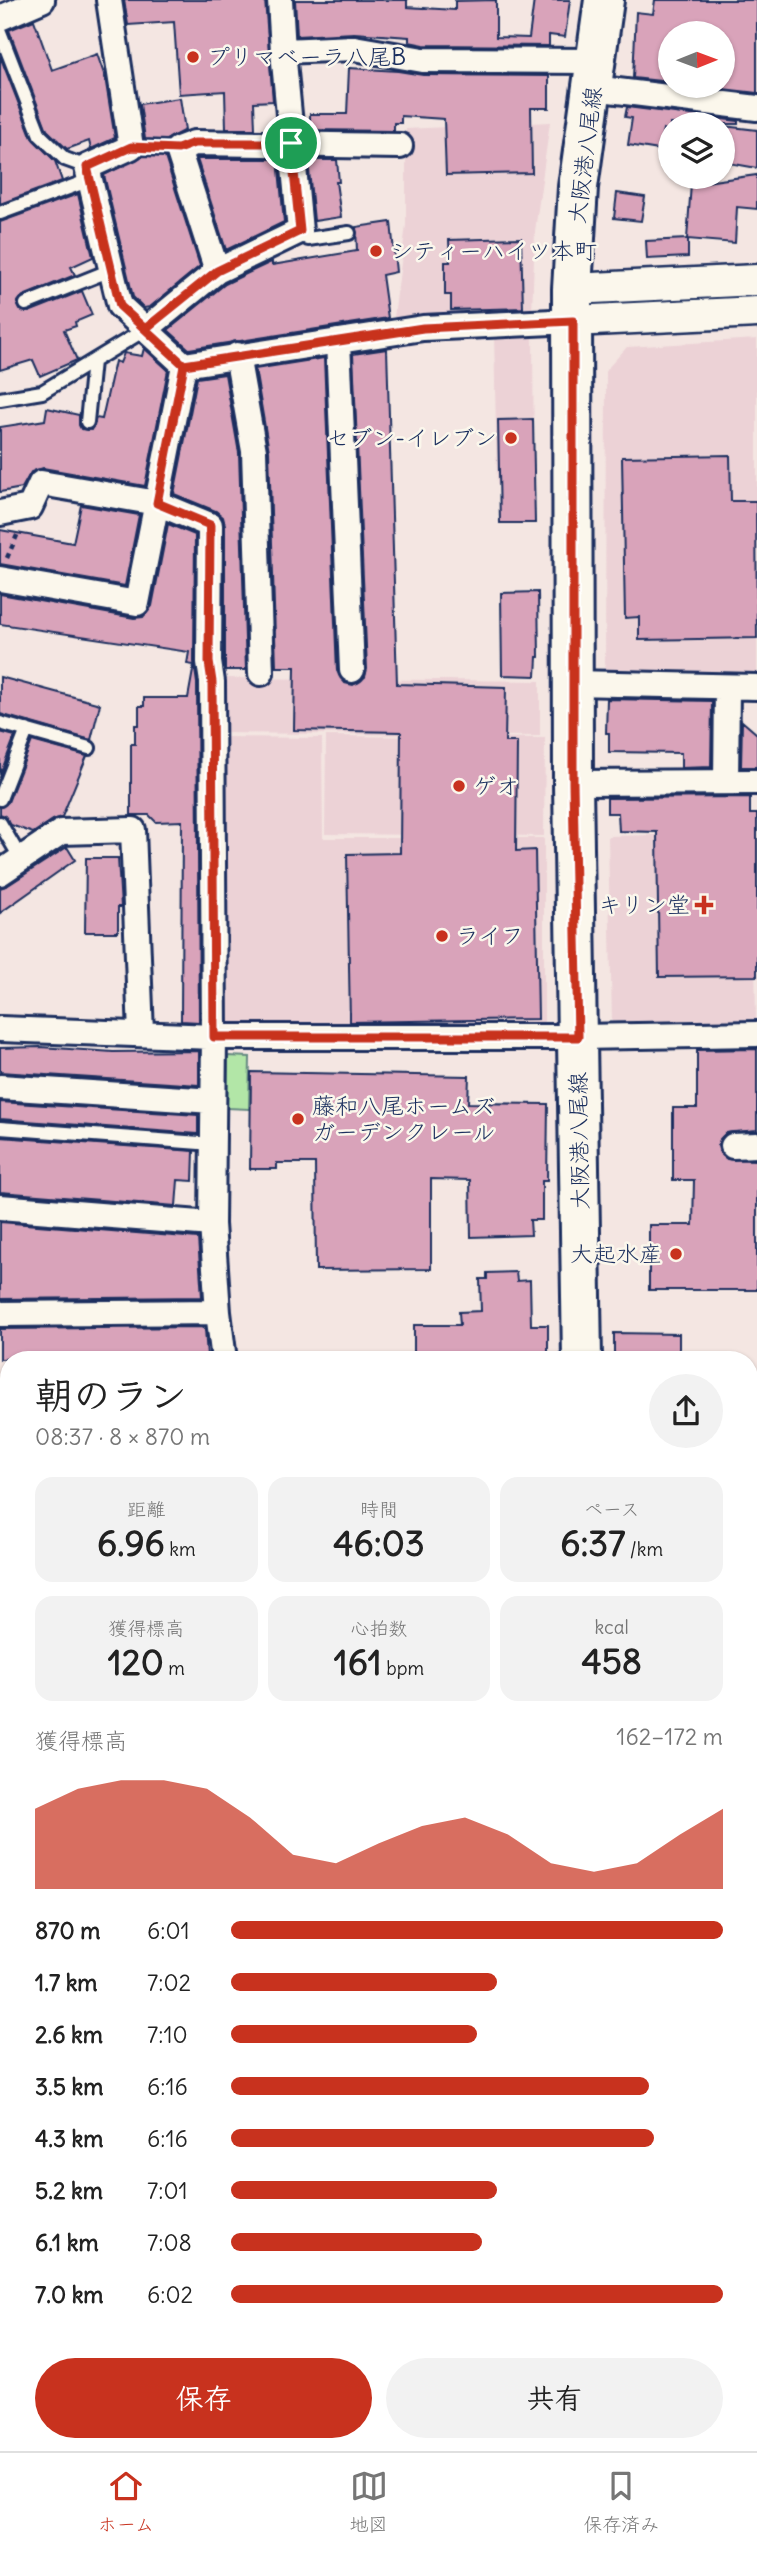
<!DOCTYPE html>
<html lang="ja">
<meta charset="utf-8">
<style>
body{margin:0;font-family:Delius,"Klee One",sans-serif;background:#f2f2f2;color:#222;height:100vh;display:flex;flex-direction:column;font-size:26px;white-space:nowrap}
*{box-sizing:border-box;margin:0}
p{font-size:23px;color:#767676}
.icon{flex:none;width:38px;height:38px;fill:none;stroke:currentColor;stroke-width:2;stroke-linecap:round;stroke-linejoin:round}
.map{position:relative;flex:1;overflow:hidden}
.panel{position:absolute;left:0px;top:1351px;width:758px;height:1101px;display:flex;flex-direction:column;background:#fff;border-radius:28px 28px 0 0;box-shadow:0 2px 5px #0004}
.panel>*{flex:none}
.needle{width:46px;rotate:89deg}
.buttons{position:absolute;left:658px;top:21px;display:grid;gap:14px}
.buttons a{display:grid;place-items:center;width:77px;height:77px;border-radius:50%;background:#fff;box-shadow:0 2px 5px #0004;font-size:35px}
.pin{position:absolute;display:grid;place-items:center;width:60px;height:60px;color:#fff;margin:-30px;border:4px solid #fff;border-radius:50%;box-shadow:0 2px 7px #0007}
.round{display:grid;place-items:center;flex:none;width:74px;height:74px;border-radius:37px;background:#f2f2f2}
.overview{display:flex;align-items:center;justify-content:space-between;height:119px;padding:0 35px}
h1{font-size:38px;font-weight:700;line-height:52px}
.metrics{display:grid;grid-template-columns:repeat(3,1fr);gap:10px;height:119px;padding:7px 35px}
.metrics div{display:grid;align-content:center;border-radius:18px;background:#f2f2f2;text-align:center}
.metrics b{font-size:35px;font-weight:700}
.metrics small{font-size:19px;font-weight:400}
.metrics p{font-size:19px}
.chart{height:196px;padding:14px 35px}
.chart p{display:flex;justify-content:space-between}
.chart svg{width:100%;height:126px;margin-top:7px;fill:#c8321e;opacity:.7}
.action{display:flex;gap:14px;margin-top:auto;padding:14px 35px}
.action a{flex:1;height:80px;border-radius:42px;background:#c8321e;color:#fff;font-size:28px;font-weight:700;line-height:80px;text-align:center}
.action a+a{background:#f2f2f2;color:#222}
ul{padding:0 35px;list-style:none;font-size:23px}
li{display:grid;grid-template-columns:112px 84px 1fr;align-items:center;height:52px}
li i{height:18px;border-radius:9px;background:#c8321e}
.tab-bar{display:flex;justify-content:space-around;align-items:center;height:98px;border-top:2px solid #e0e0e0;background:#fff;font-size:19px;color:#767676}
.tab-bar a{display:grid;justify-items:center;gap:4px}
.tab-bar .current{color:#c8321e}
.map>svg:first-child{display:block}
.built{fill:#ecd2d6}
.green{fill:#b2e6a7;stroke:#668a82;stroke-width:2}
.building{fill:#d9a3ba;stroke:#1b2f5e;stroke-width:2}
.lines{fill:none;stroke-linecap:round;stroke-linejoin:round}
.service-casing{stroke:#1b2f5e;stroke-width:18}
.minor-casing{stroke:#1b2f5e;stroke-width:30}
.tertiary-casing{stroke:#1b2f5e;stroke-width:35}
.secondary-casing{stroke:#1b2f5e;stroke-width:38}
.primary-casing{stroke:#1b2f5e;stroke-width:44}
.path{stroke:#1b2f5e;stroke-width:4.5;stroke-dasharray:5 5;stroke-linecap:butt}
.service{stroke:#fbf7ec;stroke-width:12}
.minor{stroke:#fbf7ec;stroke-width:24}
.tertiary{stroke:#fbf7ec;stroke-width:30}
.secondary{stroke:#fbf7ec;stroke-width:33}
.primary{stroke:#fbf7ec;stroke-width:38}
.route-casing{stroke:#fff;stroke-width:14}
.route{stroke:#c8321e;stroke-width:9}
.poi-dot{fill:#c8321e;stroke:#fbf7ec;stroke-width:2.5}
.labels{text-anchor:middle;stroke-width:5;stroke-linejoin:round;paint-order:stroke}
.poi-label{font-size:23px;fill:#1b2f5e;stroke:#fbf7ec;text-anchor:start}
.street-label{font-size:23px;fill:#1b2f5e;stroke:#fbf7ec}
</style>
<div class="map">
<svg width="757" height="2451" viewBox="0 0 757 2451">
<rect width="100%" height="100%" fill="#f4e6e2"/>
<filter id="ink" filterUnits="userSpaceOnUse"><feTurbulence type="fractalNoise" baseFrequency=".0143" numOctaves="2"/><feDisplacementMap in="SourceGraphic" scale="14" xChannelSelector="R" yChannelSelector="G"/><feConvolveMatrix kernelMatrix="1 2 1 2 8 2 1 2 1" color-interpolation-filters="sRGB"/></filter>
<g filter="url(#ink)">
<path class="built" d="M 550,122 L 535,231 L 532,313 L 394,317 L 406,225 L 406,129 Z
M 533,331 L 534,485 L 497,485 L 494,332 Z
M 757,339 L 757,674 L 605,674 L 606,370 L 627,347 Z
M 221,678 L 540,681 L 540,736 L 220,733 Z
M 326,736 L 545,738 L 544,836 L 325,834 Z
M 221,737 L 322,738 L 323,838 L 544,838 L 544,1028 L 227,1027 L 221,1022 Z
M 753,833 L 756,1021 L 612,1024 L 608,836 Z
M 749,1801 L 757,1802 L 757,2045 L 749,2045 Z"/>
<path class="green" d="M 228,1056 L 250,1057 L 249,1109 L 227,1108 Z"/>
<path class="building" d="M 124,0 L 265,0 L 273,101 L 254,102 L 255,129 L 226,129 L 225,91 L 179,94 L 174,22 L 128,25 Z
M 295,0 L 407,0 L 407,7 L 455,10 L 455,1 L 496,0 L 496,37 L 529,38 L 534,0 L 570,0 L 565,37 L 549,35 L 549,46 L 424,45 L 409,42 L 409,37 L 354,33 L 297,36 Z
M 655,0 L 757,0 L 757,93 L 697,86 L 723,86 L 723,33 L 670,33 L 670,82 L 633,78 L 636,12 L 653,14 Z
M 34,20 L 52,70 L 97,54 L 105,77 L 115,138 L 91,149 L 89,141 L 67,149 L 47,130 L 9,30 Z
M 0,56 L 32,138 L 55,161 L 62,181 L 0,204 Z
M 349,68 L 398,71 L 423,75 L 549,76 L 549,108 L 531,108 L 532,173 L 446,175 L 444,119 L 401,116 L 401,123 L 394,123 L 394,131 L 310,130 L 310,114 L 347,114 Z
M 180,98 L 185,130 L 166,140 L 145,139 L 140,104 Z
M 627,107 L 738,121 L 738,124 L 670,124 L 670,131 L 663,129 L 659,150 L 628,145 L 632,118 L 625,117 Z
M 723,126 L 757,130 L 757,168 L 723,162 Z
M 142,156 L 165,157 L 200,266 L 150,307 L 144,308 L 133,297 L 104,175 Z
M 197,159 L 278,159 L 284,222 L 226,250 Z
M 308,160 L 337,160 L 339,182 L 336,182 L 341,217 L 314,221 Z
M 757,175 L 757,209 L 737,207 L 735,243 L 688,239 L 688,257 L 647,259 L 646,241 L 687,239 L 691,184 Z
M 617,193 L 645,197 L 641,221 L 614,218 Z
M 78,194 L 93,257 L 71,267 L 75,275 L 23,296 L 17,303 L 20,310 L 29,312 L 82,291 L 92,315 L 75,322 L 76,326 L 64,330 L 77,360 L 40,376 L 33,360 L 0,370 L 0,222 Z
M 391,222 L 396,272 L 382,275 L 388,318 L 189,349 L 168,330 L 225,284 L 269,263 L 272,262 L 272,265 L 357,251 L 356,227 Z
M 521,238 L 523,308 L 451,310 L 451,295 L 445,295 L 445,262 L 450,262 L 449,240 Z
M 144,348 L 168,370 L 145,486 L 43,468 L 31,472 L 22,488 L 0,492 L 0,427 L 45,420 L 47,408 L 79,415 L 79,425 L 81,429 L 91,430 L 96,418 L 102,419 L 115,361 L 120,363 L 124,353 L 142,356 Z
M 387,349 L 397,684 L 506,687 L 505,742 L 517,742 L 516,851 L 535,850 L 538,1019 L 350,1022 L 347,854 L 400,853 L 401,732 L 294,730 L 295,667 L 276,667 L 269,451 L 255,369 L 324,358 L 337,671 L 345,683 L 353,685 L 365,677 L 367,669 L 353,354 Z
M 225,374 L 239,453 L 246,670 L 225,670 L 225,525 L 223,517 L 216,511 L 174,494 L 197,378 Z
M 533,419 L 535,523 L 500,523 L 498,420 Z
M 730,455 L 731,501 L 756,501 L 757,638 L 639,640 L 639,617 L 625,618 L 622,457 Z
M 81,505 L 139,515 L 125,586 L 0,564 L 0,530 L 73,543 Z
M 168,524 L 195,535 L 194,662 L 197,683 L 199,1022 L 181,1021 L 182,821 L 156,822 L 149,815 L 131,815 L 131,744 L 135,744 L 135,725 L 139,725 L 139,706 L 144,706 L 144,698 L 188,698 L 194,665 L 187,664 L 189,652 L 0,624 L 0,594 L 134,618 L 143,617 L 152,606 Z
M 538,592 L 539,657 L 537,657 L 536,676 L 502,675 L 501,593 Z
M 0,677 L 100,704 L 91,740 L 0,714 Z
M 607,699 L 712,701 L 711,767 L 681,768 L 681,753 L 609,752 L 609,733 L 606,733 Z
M 742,721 L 757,734 L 757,767 L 741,767 Z
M 0,732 L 15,736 L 0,775 Z
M 32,741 L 87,756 L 62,817 L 53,820 L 33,833 L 11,825 L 5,816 L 0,814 L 0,808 L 8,802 Z
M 750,797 L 750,814 L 757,814 L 757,976 L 659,977 L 657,832 L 619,831 L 618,813 L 607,813 L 607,798 Z
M 67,847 L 75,860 L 0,913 L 0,888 L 8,885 Z
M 86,858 L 118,858 L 121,907 L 118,907 L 118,932 L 85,932 Z
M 40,1047 L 113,1052 L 199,1051 L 199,1085 L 0,1072 L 0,1048 Z
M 757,1049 L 757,1130 L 726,1133 L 720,1139 L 718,1146 L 720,1153 L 727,1159 L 757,1160 L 757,1290 L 649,1290 L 649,1225 L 693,1225 L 694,1180 L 673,1180 L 673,1108 L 697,1108 L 697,1050 Z
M 251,1072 L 469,1076 L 468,1103 L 548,1104 L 547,1181 L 542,1181 L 542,1220 L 530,1220 L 531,1235 L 471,1237 L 470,1180 L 431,1179 L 431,1269 L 316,1270 L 315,1163 L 277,1163 L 277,1169 L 250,1169 Z
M 0,1102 L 198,1115 L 198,1134 L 0,1119 Z
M 0,1137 L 194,1151 L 193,1181 L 178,1180 L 176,1206 L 0,1192 Z
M 0,1222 L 198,1238 L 202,1297 L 0,1299 Z
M 516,1272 L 517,1281 L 530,1280 L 531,1325 L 548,1325 L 548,1360 L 414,1360 L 414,1325 L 460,1325 L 459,1312 L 481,1311 L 480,1279 L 487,1279 L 487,1273 Z
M 201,1327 L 205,1329 L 207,1356 L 0,1359 L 0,1329 Z
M 614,1333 L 679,1334 L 679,1360 L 614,1360 Z"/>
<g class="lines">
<g class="service-casing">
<path id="service" d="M 0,32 L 40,135 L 65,159 L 87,167
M 131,147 L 178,149
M 0,213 L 90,180
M 300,231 L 308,239 L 349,233
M 26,304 L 111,270
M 0,399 L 42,392 L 146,329
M 87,422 L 93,361
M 0,723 L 89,748
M 0,799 L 27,730
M 0,823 L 21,859
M 0,1128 L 213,1144
M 0,1711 L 3,1711
M 0,1968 L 9,1968
M 0,2347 L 9,2349
M 749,2388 L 757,2387
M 748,2446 L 748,2451"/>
</g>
<g class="minor-casing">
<path id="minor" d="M 109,0 L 131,147 L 87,167 L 120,306 L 184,365 L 423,328 L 573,321
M 280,0 L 283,51
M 0,18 L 42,0
M 593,88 L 757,108
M 217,271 L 178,149 L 194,143 L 400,146
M 146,329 L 217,271 L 300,231 L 283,51 L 354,48 L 423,60 L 597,61
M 338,341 L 352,670
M 237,355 L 254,451 L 261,673
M 0,513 L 30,507 L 41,483 L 157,503 L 210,525 L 209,662 L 212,682 L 214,1037 L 212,1224 L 218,1312 L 224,1360
M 0,579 L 137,603 L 184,365
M 572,683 L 757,687
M 726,782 L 727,687
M 573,783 L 757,782
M 0,873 L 61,832 L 133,830 L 141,1034
M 0,1029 L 214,1037 L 578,1037 L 757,1034
M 0,1087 L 213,1101
M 733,1146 L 757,1145
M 0,1207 L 212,1224
M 0,1314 L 218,1312
M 5,1405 L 9,1471
M 749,1411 L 757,1412
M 0,1538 L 9,1537
M 0,2070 L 9,2071
M 0,2223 L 9,2224
M 239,2443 L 239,2451
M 392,2443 L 392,2451
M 50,2451 L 51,2446 L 54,2443
M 309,2451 L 313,2443"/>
</g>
<g class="tertiary-casing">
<path id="tertiary" d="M 572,289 L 757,280
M 573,321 L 757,312"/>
</g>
<g class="secondary-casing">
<path id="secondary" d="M 749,1773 L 757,1773
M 0,1841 L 9,1840"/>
</g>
<g class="primary-casing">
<path id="primary" d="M 582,1360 L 573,783 L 572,289 L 578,187 L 604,0
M 598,2443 L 598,2451"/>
</g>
<path class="path" d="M 7,558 L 19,531"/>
<use href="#service" class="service"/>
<use href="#minor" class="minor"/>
<use href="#tertiary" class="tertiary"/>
<use href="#secondary" class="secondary"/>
<use href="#primary" class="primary"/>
</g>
</g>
<g class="lines" filter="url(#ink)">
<g class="route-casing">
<path id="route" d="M 291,143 L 300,231 L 217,271 L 145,329 L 184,365 L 157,503 L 210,525 L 209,662 L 212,682 L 214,1037 L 578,1037 L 573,783 L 573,321 L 423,328 L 184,365 L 120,306 L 87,167 L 131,147 L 178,149 L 194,143 L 291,143"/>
</g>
<use href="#route" class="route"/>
</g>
<g class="poi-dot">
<circle cx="193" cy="57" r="7"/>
<circle cx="376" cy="251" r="7"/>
<circle cx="511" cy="438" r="7"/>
<circle cx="459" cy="786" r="7"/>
<path d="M700.5 894.5h7v7h7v7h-7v7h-7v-7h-7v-7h7z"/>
<circle cx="442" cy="936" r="7"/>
<circle cx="298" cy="1119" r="7"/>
<circle cx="676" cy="1254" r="7"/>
</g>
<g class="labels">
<g class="poi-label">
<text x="207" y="65">プリマベーラ八尾B</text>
<text x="390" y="259">シティーハイツ本町</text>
<text x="497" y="446" text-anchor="end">セブン-イレブン</text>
<text x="473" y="794">ゲオ</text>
<text x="690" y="913" text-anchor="end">キリン堂</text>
<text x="456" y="944">ライフ</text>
<text x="312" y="1114">藤和八尾ホームズ<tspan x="312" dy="26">ガーデンクレール</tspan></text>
<text x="662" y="1262" text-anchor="end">大起水産</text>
</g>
<g class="street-label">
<text transform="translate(585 155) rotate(-83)" y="8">大阪港八尾線</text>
<text transform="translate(579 1141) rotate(-91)" y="8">大阪港八尾線</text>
</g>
</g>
</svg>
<div class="buttons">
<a><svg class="needle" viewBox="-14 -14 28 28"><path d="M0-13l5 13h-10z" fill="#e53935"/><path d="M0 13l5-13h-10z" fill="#767676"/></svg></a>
<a><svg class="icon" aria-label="layers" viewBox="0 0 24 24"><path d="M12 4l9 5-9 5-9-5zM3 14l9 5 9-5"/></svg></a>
</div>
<div class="pin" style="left:291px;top:143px;background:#1e9e55"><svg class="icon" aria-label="arrive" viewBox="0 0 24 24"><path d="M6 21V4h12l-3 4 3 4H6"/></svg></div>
<section class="panel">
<div class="overview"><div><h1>朝のラン</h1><p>08:37 · 8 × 870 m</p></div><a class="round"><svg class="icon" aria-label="share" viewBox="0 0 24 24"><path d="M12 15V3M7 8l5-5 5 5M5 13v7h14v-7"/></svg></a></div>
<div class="metrics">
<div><p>距離</p><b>6.96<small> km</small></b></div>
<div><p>時間</p><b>46:03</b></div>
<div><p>ペース</p><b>6:37<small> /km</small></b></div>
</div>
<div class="metrics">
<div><p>獲得標高</p><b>120<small> m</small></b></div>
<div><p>心拍数</p><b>161<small> bpm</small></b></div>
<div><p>kcal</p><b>458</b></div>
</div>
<div class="chart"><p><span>獲得標高</span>162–172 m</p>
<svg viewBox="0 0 160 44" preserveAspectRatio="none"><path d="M0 44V16L10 9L20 6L30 6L40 9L50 19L60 32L70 35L80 28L90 22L100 19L110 25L120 35L130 38L140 35L150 25L160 16V44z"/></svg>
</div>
<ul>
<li><b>870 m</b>6:01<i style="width:100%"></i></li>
<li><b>1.7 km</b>7:02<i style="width:54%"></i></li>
<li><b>2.6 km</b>7:10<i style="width:50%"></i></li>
<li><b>3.5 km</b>6:16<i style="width:85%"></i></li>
<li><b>4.3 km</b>6:16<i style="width:86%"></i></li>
<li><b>5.2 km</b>7:01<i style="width:54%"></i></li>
<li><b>6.1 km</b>7:08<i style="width:51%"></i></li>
<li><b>7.0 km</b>6:02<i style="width:100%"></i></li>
</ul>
<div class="action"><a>保存</a><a>共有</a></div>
</section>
</div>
<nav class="tab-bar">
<a class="current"><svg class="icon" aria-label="home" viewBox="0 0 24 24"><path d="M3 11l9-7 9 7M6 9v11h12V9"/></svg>ホーム</a>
<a><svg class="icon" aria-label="map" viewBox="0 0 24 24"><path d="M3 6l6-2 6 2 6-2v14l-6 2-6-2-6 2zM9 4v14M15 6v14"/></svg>地図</a>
<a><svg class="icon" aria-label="saved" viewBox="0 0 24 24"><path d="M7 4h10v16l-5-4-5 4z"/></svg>保存済み</a>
</nav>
